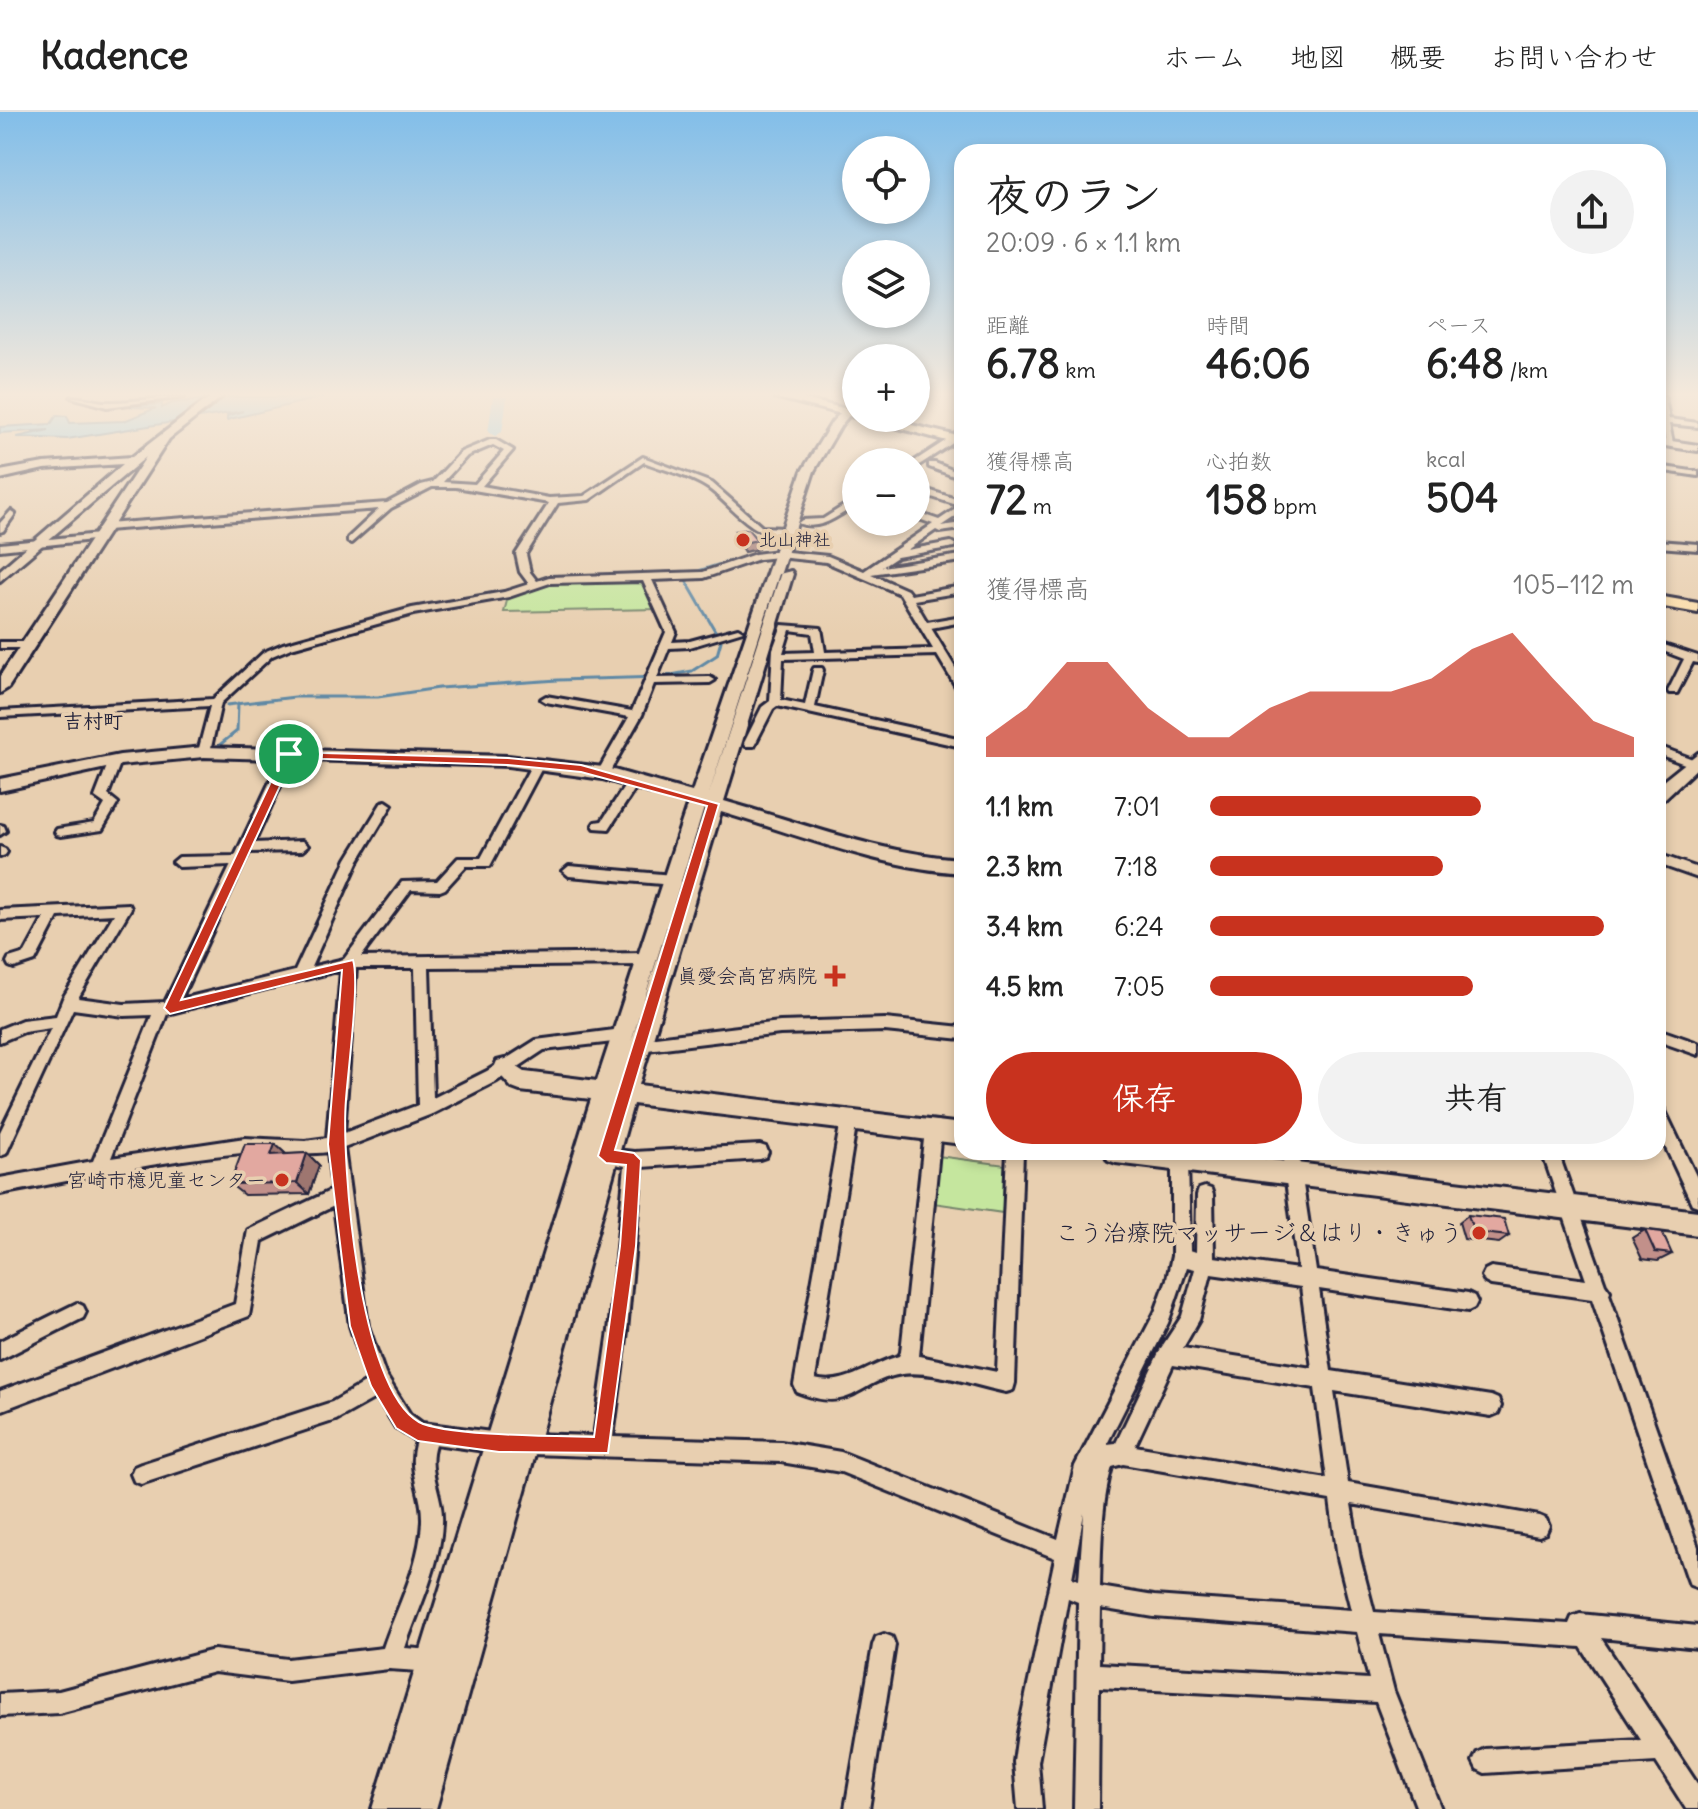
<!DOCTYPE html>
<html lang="ja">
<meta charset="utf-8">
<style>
body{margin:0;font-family:Delius,"Klee One",sans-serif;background:#f2f2f2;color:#222;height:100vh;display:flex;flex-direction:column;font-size:30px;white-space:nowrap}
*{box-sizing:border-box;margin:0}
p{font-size:26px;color:#767676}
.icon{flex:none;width:44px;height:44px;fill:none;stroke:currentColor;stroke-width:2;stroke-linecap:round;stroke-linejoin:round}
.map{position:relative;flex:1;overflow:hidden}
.drawer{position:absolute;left:954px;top:32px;width:712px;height:1016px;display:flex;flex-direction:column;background:#fff;border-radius:24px;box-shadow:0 4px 12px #0003}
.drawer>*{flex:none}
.tools{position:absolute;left:842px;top:24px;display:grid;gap:16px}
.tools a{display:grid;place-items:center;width:88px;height:88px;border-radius:50%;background:#fff;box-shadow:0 4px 12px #0003;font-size:40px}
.pin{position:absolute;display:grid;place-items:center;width:68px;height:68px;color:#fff;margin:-34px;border:4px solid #fff;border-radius:50%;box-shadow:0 2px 8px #0007}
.round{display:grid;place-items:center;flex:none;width:84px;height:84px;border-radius:42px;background:#f2f2f2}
.summary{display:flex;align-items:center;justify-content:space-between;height:136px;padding:0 32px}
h1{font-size:44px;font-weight:800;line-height:60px}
.metrics{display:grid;grid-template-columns:repeat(3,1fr);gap:12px;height:136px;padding:8px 32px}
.metrics div{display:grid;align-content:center}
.metrics b{font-size:40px;font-weight:800}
.metrics small{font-size:22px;font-weight:400}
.metrics p{font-size:22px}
.chart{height:224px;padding:16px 32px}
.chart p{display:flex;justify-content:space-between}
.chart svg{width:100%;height:144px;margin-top:8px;fill:#c8321e;opacity:.7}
.button{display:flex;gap:16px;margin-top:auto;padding:16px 32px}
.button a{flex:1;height:92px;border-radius:48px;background:#c8321e;color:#fff;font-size:32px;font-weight:800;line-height:92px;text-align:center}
.button a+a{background:#f2f2f2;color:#222}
ul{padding:0 32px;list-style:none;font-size:26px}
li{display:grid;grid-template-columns:128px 96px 1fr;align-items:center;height:60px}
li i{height:20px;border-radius:10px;background:#c8321e}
header{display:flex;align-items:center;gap:48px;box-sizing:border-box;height:112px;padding:0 40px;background:#fff;border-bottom:2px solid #e0e0e0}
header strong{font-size:38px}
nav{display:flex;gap:44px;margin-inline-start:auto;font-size:28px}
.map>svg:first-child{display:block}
.green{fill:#c5e69e;stroke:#74846c;stroke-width:2}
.water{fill:#8aceeb;stroke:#6089a5;stroke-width:2}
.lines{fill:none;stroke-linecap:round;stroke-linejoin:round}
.stream-far1{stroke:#6089a5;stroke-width:2}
.stream{stroke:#6089a5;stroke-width:3}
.river{fill:#8aceeb;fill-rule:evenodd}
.street-casing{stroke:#22223b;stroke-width:6}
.secondary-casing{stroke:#22223b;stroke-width:6}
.primary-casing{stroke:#22223b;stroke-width:6}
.street{fill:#e8cfb0;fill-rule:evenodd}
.secondary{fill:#e8cfb0;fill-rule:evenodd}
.primary{fill:#fbddab;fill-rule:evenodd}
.wall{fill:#c2908a;stroke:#22223b;stroke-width:2}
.shaded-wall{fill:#9e7670;stroke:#22223b;stroke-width:2}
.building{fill:#e2a8a0;stroke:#22223b;stroke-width:2}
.route{fill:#c8321e;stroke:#fff;stroke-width:2;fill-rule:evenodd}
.poi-dot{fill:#c8321e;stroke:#e8cfb0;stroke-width:3}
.labels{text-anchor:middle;stroke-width:7;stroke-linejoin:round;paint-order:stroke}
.far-poi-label{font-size:18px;fill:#22223b;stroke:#e8cfb0;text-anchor:start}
.far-quarter-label{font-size:20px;font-weight:bold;fill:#22223b;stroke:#e8cfb0}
.poi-label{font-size:20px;fill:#22223b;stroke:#e8cfb0;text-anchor:end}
.near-poi-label{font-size:24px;fill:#22223b;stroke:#e8cfb0;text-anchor:end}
</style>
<header>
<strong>Kadence</strong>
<nav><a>ホーム</a><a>地図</a><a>概要</a><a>お問い合わせ</a></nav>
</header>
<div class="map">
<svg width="1698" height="1697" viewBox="0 0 1698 1697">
<rect width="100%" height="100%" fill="#e8cfb0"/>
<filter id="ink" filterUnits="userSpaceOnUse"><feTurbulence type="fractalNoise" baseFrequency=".0125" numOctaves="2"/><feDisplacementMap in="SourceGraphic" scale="16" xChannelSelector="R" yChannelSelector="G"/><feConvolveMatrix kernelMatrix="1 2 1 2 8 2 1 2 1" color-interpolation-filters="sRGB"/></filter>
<g filter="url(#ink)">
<path class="green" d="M 606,469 L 642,470 L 650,478 L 659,497 L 504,500 L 508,485 L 549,472 Z
M 938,1044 L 1006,1053 L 1003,1101 L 933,1091 Z"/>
<path class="water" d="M 221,285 L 323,285 L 230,307 L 227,308 L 227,304 L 243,299 L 67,327 L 17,325 L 49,318 L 0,321 L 0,315 L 51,312 L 57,303 L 67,304 L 70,311 L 124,309 L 156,296 L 130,295 L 162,292 L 162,296 L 172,291 Z"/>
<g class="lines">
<path class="stream-far1" d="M 720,452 L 748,444"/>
<path class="stream" d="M 227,593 L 295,585 L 378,585 L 439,576 L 558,568 L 661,565 L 692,559 L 717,543 L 721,529 L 685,467 L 695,460 L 727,450
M 217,635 L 237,619 L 238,591"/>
<path class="river" d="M 493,285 L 507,285 L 502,320 L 495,324 L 488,320 Z"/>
<g class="street-casing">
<path id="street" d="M 71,285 C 85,285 98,291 111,290 C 135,290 159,285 184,285 L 107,295 Z
M 1658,285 L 1665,285 L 1669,307 L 1698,311 L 1698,315 L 1669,312 L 1673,331 L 1666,333 Z
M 959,320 L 962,320 L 962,325 L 919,353 L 916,353 L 916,350 L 913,350 Z
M 490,328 L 496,328 L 513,338 L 482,374 L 549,386 L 584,384 L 643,345 L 712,371 L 762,415 L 786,416 L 790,419 C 759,435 731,392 708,376 C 690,364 664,358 644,350 L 589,388 L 558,391 L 526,442 L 530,460 L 537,469 L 549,465 L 703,460 L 755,442 L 778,439 L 828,444 L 864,459 L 933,412 L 916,406 L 916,400 L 939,408 L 960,394 L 916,380 L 916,374 L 962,389 L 962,400 L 941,414 L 962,411 L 962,417 L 940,420 L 936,418 L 907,438 L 951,430 L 956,433 L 954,435 L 897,445 L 882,455 L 961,443 L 962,449 L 871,462 L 907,478 L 911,483 L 962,474 L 962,480 L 914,488 L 927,510 L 962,504 L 962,510 L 931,516 L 962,567 L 962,579 L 958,578 L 937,543 L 783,547 L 781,588 L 805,593 L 813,558 L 814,556 L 822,556 L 823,558 L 815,595 L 962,627 L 962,635 L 777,594 L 773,597 L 754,634 L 746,634 L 744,631 L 762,595 L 770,589 L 773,537 L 782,513 L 821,516 L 825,540 L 933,537 L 900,482 L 826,450 L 778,445 L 759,447 L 704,466 L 652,468 L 676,520 L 672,530 L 690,529 L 738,516 L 743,519 L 690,535 L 669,536 L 657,566 L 710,565 L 715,568 L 710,571 L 654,572 L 642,603 L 609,661 L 603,665 L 597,661 L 629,605 L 546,590 L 541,587 L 546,584 L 632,599 L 666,520 L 643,469 L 550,471 L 509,485 L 413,502 L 291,536 L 272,544 L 221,591 L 210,640 L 204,644 L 198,640 L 210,594 L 0,605 L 0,599 L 213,587 L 264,540 L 283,532 L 412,496 L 504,480 L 529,472 L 520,460 L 516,442 L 549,391 L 456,375 L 432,375 L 391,396 L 351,431 L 348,430 L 348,426 L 379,397 L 106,418 L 102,415 L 106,412 L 387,391 L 421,373 L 433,370 L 461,340 ZM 493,333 L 504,339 L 475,372 L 443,370 L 467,344 ZM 790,518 L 812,521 L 815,540 L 783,541 Z
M 929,351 L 935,351 L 962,362 L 962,367 L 929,355 Z
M 1658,354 L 1698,360 L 1698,364 L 1658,358 Z
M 856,386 L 856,393 C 838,404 819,420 798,411 L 802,408 L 823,407 Z
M 11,399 L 15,402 L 3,419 L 0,420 L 0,411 Z
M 99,422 L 102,423 L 102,427 L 0,438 L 0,432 Z
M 1658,429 L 1698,432 L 1698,438 L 1658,435 Z
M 0,530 L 28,530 L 33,533 L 28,536 L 0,536 Z
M 1658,531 L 1698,544 L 1698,551 L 1693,550 L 1677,581 L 1669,581 L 1668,579 L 1684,547 L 1658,537 Z
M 1658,634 L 1698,649 L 1698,657 L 1658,642 Z
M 289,638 L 295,642 L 254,731 L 302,729 L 308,734 L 302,739 L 249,740 L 181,887 L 295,859 L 347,747 L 382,690 L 386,689 L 392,693 L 359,748 L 311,855 L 344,847 L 402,770 L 437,769 L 458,746 L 481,746 L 532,652 L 538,648 L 544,652 L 490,754 L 466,754 L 445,777 L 440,779 L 411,778 L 361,845 L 647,841 L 652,843 L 654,847 L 652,851 L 647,853 L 429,855 L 433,986 L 487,959 L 536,928 L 622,917 L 627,919 L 629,923 L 627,927 L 622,929 L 544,938 L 497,969 L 432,1002 L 344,1036 L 368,1214 L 385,1262 L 410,1302 L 422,1311 L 499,1321 L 594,1324 L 609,1219 L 625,1054 L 600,1049 L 598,1044 L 600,1039 L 606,1037 L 634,1040 L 760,1033 L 766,1035 L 768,1040 L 766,1045 L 760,1047 L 642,1055 L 627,1219 L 613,1325 L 781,1330 L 841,1340 L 1058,1427 L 1075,1354 L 1155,1200 L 1167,1167 L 1172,1144 L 1172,1048 L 1168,1040 L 1185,1040 L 1188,1047 L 1190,1138 L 1196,1140 L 1197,1083 L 1199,1077 L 1205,1075 L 1211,1077 L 1213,1083 L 1214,1145 L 1298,1157 L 1282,1040 L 1298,1040 L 1316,1159 L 1468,1181 L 1474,1184 L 1477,1190 L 1474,1196 L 1468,1199 L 1319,1177 L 1331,1259 L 1491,1284 L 1498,1287 L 1501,1294 L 1498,1301 L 1491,1304 L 1334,1279 L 1348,1371 L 1539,1404 L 1546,1407 L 1549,1414 L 1546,1421 L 1539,1424 L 1351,1392 L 1360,1446 L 1374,1500 L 1569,1512 L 1572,1505 L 1580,1502 L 1698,1514 L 1698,1536 L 1601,1526 L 1698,1673 L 1698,1697 L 1686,1697 L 1656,1650 L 1485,1661 L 1477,1657 L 1473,1649 L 1477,1641 L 1485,1637 L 1641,1628 L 1581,1535 L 1379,1522 L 1394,1579 L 1441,1697 L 1417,1697 L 1376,1590 L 1099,1575 L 1098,1697 L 1074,1697 L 1078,1490 L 1068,1486 L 1038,1650 L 1042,1697 L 1018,1697 L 1014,1650 L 1018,1621 L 1055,1446 L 841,1360 L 781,1350 L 499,1341 L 435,1332 C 426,1360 444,1383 442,1411 C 440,1455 419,1495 405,1536 L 434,1538 L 442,1541 L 445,1549 L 442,1557 L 434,1560 L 389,1557 L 288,1569 L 214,1560 L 59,1601 L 0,1604 L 0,1582 L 59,1579 L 214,1538 L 288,1547 L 383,1536 C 397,1495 420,1454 422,1409 C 423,1379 406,1360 416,1329 L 396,1316 L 377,1285 L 336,1308 L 141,1372 L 134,1369 L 131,1362 L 134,1355 L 141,1352 L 332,1290 L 368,1269 L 350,1214 L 334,1094 L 262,1129 L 249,1204 L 0,1299 L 0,1279 L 235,1192 L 248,1118 L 332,1078 L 328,1040 C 299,1044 271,1038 242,1041 C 161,1048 80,1067 0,1082 L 0,1066 L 93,1049 L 152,903 L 124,904 L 73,897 L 6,1042 L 0,1044 L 0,1020 L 51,916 L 24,920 L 0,930 L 0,917 L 22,908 L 56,904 L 63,886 L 114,802 L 58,805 L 35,849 L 14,856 L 9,854 L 7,850 L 9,846 L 25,841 L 44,806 L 0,808 L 0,798 L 129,792 L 131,796 L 78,886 L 124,892 L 165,890 L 231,753 L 179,755 L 173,750 L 179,745 L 235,744 L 283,642 ZM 356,856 L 415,856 L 418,993 L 344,1021 ZM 341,858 L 327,1026 L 305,1029 L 245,1026 L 111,1046 L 167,902 ZM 1187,1155 L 1195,1157 L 1182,1204 L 1161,1236 L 1116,1331 L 1107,1332 L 1168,1211 ZM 1211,1162 L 1301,1175 L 1312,1256 L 1183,1236 L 1199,1208 ZM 1173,1253 L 1315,1276 L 1327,1367 L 1135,1334 ZM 1123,1352 L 1330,1388 L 1338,1446 L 1351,1498 L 1154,1484 L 1100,1475 C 1101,1436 1101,1392 1112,1355 ZM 1084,1401 L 1079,1468 L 1072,1466 ZM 1100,1496 L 1154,1505 L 1357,1520 L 1369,1567 L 1099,1552 Z
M 115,645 L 121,649 L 108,683 L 118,691 L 102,718 L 61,724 L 57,723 L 55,720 L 57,717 L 94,711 L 105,692 L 95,685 L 109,649 Z
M 634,665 L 640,669 L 609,717 L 595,716 L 593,713 L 595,710 L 602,709 L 630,666 Z
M 0,713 L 4,714 L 6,719 L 0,723 Z
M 0,735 L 5,737 L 7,740 L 5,743 L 0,745 Z
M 1658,742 L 1698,756 L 1698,766 L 1658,752 Z
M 569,754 L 673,763 L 680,768 L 673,773 L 569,764 L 563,759 Z
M 885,907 L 962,915 L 962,927 L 885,919 L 780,922 L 639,939 L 634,937 L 632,933 L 634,929 L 639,927 L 780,910 Z
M 1658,917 L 1698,931 L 1698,943 L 1658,929 Z
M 1658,995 L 1664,997 L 1698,1068 L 1698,1094 L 1692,1092 L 1658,1019 Z
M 849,1001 L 855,1003 L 857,1008 L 815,1267 C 845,1275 870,1252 899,1244 L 901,1240 L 925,1018 L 927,1013 L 933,1011 L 939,1013 L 941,1018 L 919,1244 L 997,1260 L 1007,1040 L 1023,1040 L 1015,1271 L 1013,1278 L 1006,1280 C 976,1274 933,1258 902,1262 C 856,1269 854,1303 797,1280 L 794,1273 L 841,1008 L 843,1003 Z
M 1542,1040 L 1558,1040 L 1605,1172 L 1610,1179 L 1609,1182 L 1698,1435 L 1698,1476 L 1690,1473 L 1687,1465 L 1592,1187 L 1491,1173 L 1485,1170 L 1482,1164 L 1485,1158 L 1491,1155 L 1586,1168 Z
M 77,1191 L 83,1194 L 86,1200 L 83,1206 L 0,1248 L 0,1229 Z
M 884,1522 L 892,1525 L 895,1533 L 869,1697 L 845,1697 L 873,1533 L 876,1525 Z"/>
</g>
<g class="secondary-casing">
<path id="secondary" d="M 210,285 L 222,285 L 169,327 L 8,576 L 0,581 L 0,564 L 146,345 L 0,469 L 0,458 L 123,352 L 44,357 L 0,367 L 0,359 L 44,351 L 132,345 Z
M 856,285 L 856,295 L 841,313 L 814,359 L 708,685 L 779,462 L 791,459 L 793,462 L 724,689 C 802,711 882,742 962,747 L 962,761 C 881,756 799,723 721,700 L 639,973 L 962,1012 L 962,1032 L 633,992 L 436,1697 L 372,1697 L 591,987 L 520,979 L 512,976 L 494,956 L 497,949 L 505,947 L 525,960 L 597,969 L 688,691 L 603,667 L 508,654 L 204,645 L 120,653 L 0,679 L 0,667 L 120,643 L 204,635 L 508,644 L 603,655 L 692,680 L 802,359 L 832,310 ZM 704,696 L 705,696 L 631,930 L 633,923 Z
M 1658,327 L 1698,333 L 1698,339 L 1658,333 Z
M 1698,641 L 1698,655 L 1664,687 L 1658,689 L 1658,673 Z
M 1104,1040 L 1205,1040 L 1698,1099 L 1698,1123 L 1116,1051 L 1108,1048 Z"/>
</g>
<g class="primary-casing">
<path id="primary" d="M 774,285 L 795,285 L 856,299 L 858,306 Z
M 861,306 L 882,306 L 962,325 L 962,333 Z
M 1658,484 L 1698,491 L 1698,501 L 1658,494 Z"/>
</g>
<use href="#street" class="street"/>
<use href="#secondary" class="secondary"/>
<use href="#primary" class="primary"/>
</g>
<path class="wall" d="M 735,419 L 757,428 L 758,437 L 744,440 L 736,428 Z
M 275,1032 L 286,1042 L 307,1041 L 319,1053 L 309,1082 L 244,1083 L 230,1072 Z
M 1468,1103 L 1509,1124 L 1499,1131 L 1464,1127 L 1459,1110 Z
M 1645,1118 L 1672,1142 L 1658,1149 L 1642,1147 L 1632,1126 Z"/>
<path class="shaded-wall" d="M 757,428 L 758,437 L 744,440 L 743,431 Z
M 275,1032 L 288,1044 L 271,1043 Z
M 307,1041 L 319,1053 L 309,1082 L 297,1071 Z"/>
<path class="building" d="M 748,417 L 757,428 L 743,431 L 735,419 Z
M 245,1032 L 275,1032 L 271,1043 L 307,1041 L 297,1071 L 230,1072 Z
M 1468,1103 L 1504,1107 L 1509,1124 L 1474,1120 Z
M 1645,1118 L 1662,1120 L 1672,1142 L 1655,1140 Z"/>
</g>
<linearGradient id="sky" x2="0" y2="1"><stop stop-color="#82bee9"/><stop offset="0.54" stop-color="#f5e9db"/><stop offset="1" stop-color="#f5e9db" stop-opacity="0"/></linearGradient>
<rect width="1698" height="523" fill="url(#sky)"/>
<path class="route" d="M 285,640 L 508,646 L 581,653 L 719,692 L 615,1038 L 634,1041 L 641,1048 L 636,1134 L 608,1341 L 499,1340 L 418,1329 L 396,1316 L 371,1274 L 350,1214 L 328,1032 L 342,858 L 170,902 L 164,896 ZM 293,646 L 508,653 L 581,660 L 707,694 L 598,1044 L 606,1051 L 626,1053 L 620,1134 L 594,1325 C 559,1324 445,1324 419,1310 C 359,1277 341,1050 346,987 C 348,959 360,869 353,848 L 181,888 Z"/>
<g class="poi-dot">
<circle cx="743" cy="428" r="8"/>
<path d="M831 852h8v8h8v8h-8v8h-8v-8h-8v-8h8z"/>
<circle cx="282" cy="1068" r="8"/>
<circle cx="1479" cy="1121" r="8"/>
</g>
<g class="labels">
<g class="far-poi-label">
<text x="759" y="434">北山神社</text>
</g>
<g class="far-quarter-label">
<text x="93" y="616">吉村町</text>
</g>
<g class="poi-label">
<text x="817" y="871">眞愛会高宮病院</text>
<text x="266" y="1075">宮崎市檍児童センター</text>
</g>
<g class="near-poi-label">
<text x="1463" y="1129">こう治療院マッサージ＆はり・きゅう</text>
</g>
</g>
</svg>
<div class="tools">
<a><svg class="icon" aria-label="locate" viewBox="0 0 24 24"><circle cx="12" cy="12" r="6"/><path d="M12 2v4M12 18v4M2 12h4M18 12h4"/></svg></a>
<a><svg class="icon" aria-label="layers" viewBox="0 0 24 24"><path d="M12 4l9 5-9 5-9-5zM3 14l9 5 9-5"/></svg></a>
<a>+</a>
<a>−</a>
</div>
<div class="pin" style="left:289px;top:642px;background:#1e9e55"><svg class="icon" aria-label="arrive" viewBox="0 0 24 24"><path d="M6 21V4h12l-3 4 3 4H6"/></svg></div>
<section class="drawer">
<div class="summary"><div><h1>夜のラン</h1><p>20:09 · 6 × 1.1 km</p></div><a class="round"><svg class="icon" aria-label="share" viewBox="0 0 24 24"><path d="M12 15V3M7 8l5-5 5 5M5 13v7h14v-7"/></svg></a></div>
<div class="metrics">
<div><p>距離</p><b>6.78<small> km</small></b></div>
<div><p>時間</p><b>46:06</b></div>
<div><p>ペース</p><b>6:48<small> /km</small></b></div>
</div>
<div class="metrics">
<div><p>獲得標高</p><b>72<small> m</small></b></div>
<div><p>心拍数</p><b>158<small> bpm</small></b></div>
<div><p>kcal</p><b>504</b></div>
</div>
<div class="chart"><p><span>獲得標高</span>105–112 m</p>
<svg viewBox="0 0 160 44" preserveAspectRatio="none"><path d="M0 44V38L10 29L20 15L30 15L40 29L50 38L60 38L70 29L80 24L90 24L100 24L110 20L120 11L130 6L140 20L150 33L160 38V44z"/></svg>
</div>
<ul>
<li><b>1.1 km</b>7:01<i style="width:64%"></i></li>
<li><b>2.3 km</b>7:18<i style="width:55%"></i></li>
<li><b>3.4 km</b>6:24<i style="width:93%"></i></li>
<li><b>4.5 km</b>7:05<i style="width:62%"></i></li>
</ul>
<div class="button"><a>保存</a><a>共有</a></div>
</section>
</div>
